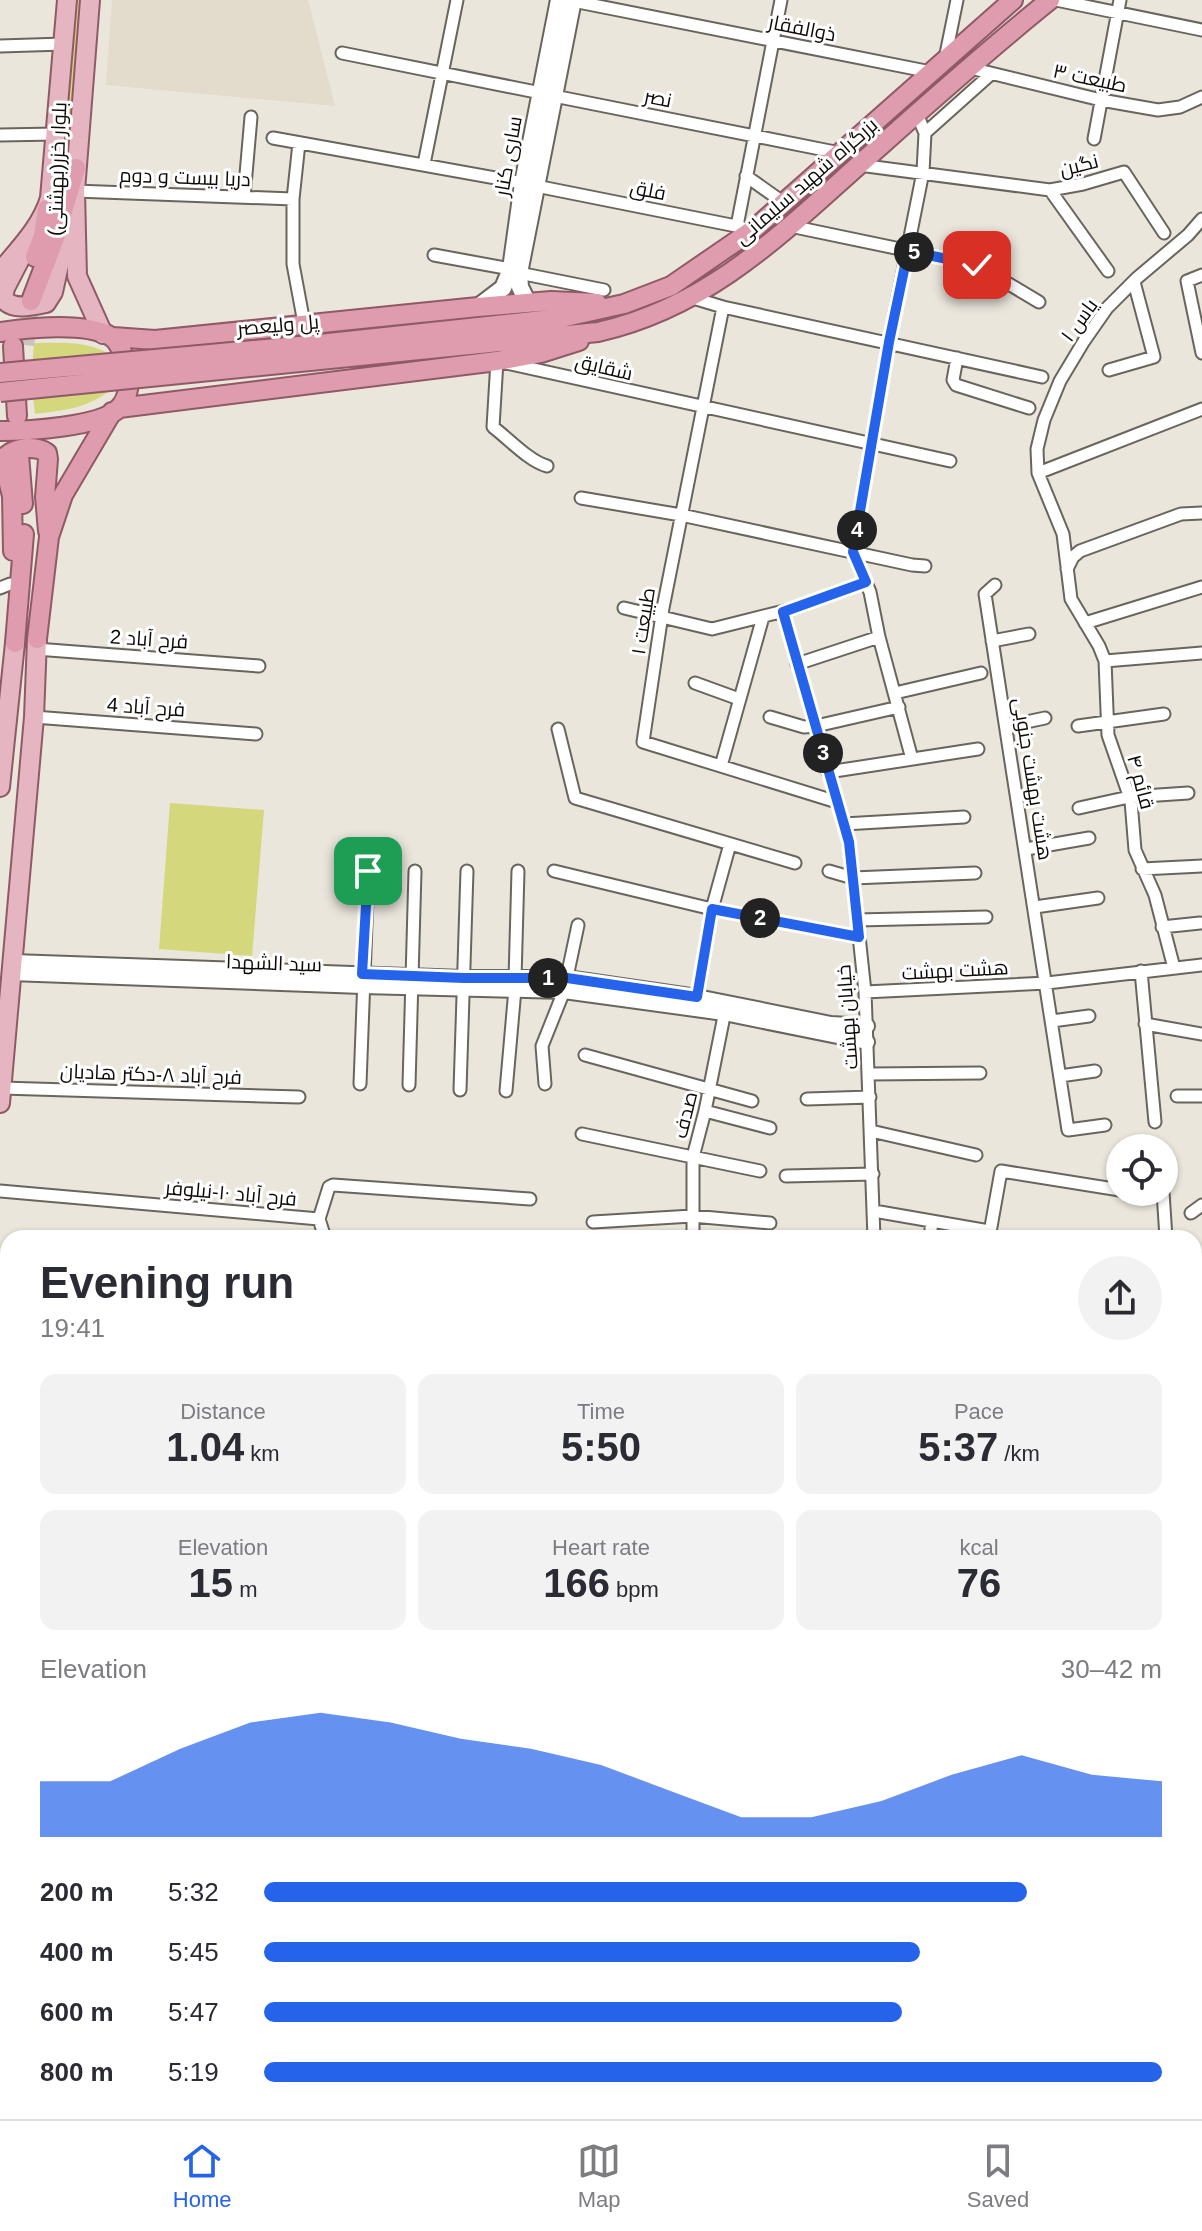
<!DOCTYPE html>
<meta charset="utf-8">
<style>
body{margin:0;font-family:Arial,Cairo,sans-serif;background:#f2f2f3;color:#2b2b33;height:100vh;display:flex;flex-direction:column;font-size:30px;white-space:nowrap}
*{box-sizing:border-box;margin:0}
p{font-size:26px;color:#7c7c81}
.icon{flex:none;width:44px;height:44px;fill:none;stroke:currentColor;stroke-width:2;stroke-linecap:round;stroke-linejoin:round}
.map{position:relative;flex:1;overflow:hidden}
.sheet{position:absolute;left:0px;top:1230px;width:1202px;height:890px;display:flex;flex-direction:column;background:#fff;border-radius:24px 24px 0 0;box-shadow:0 2px 6px #0004}
.sheet>*{flex:none}
.tools{position:absolute;left:1106px;top:1134px;display:grid;gap:16px}
.tools a{display:grid;place-items:center;width:72px;height:72px;border-radius:50%;background:#fff;box-shadow:0 2px 6px #0004;font-size:40px}
.pin{position:absolute;display:grid;place-items:center;width:68px;height:68px;color:#fff;margin:-34px;border-radius:16px;box-shadow:0 4px 12px #0006}
.km{position:absolute;width:40px;height:40px;margin:-20px;border-radius:50%;background:#222;color:#fff;font-size:22px;line-height:40px;text-align:center}
.round{display:grid;place-items:center;flex:none;width:84px;height:84px;border-radius:42px;background:#f2f2f3}
.headline{display:flex;align-items:center;justify-content:space-between;height:136px;padding:0 40px}
h1{font-size:44px;font-weight:600;line-height:60px}
.stats{display:grid;grid-template-columns:repeat(3,1fr);gap:12px;height:136px;padding:8px 40px}
.stats div{display:grid;align-content:center;border-radius:16px;background:#f2f2f3;text-align:center}
.stats b{font-size:40px;font-weight:600}
.stats small{font-size:22px;font-weight:400}
.stats p{font-size:22px}
.chart{height:224px;padding:16px 40px}
.chart p{display:flex;justify-content:space-between}
.chart svg{width:100%;height:144px;margin-top:8px;fill:#2563eb;opacity:.7}
ul{padding:0 40px;list-style:none;font-size:26px}
li{display:grid;grid-template-columns:128px 96px 1fr;align-items:center;height:60px}
li i{height:20px;border-radius:10px;background:#2563eb}
.tab-bar{display:flex;justify-content:space-around;align-items:center;height:112px;border-top:2px solid #e1e1e2;background:#fff;font-size:22px;color:#7c7c81}
.tab-bar a{display:grid;justify-items:center;gap:4px}
.tab-bar .selected{color:#2563eb}
.map>svg:first-child{display:block}
.built{fill:#e3dbcb}
.green{fill:#d4d77b}
.lines{fill:none;stroke-linecap:round;stroke-linejoin:round}
.trunk-tunnel{stroke:#c9c5bc;stroke-width:18;stroke-dasharray:18 9;stroke-linecap:butt}
.minor-casing{stroke:#69655d;stroke-width:15}
.tertiary-casing{stroke:#69655d;stroke-width:18}
.secondary-casing{stroke:#69655d;stroke-width:20}
.primary-casing{stroke:#8f5a66;stroke-width:22}
.trunk-casing{stroke:#8f5a66;stroke-width:22}
.minor{stroke:#fff;stroke-width:11}
.tertiary{stroke:#fff;stroke-width:14}
.secondary{stroke:#fff;stroke-width:16}
.primary{stroke:#e6b5c2;stroke-width:18}
.trunk{stroke:#de9cae;stroke-width:18}
.trunk-bridge-casing{stroke:#8f5a66;stroke-width:22;stroke-linecap:butt}
.trunk-bridge{stroke:#de9cae;stroke-width:18}
.route-casing{stroke:#fff;stroke-width:16}
.route{stroke:#2563eb;stroke-width:10}
.labels{text-anchor:middle;stroke-width:6;stroke-linejoin:round;paint-order:stroke}
.street-label{font-size:20px;fill:#0d0b08;stroke:#fff}
</style>
<div class="map">
<svg width="1202" height="2119" viewBox="0 0 1202 2119">
<rect width="100%" height="100%" fill="#eae6dc"/>
<path class="built" d="M 112,0 L 308,0 L 335,106 L 106,85 Z"/>
<path class="green" d="M 76,0 L 80,0 L 64,192 L 60,192 Z
M 34,343 C 61,343 89,340 112,356 L 114,387 C 90,408 66,410 35,414 L 31,379 Z
M 170,803 L 264,810 L 252,956 L 159,949 Z"/>
<g class="lines">
<path class="trunk-tunnel" d="M 25,345 L 31,301"/>
<g class="minor-casing">
<path id="minor" d="M 1056,0 L 1202,30
M 573,1 L 931,72
M 0,46 L 64,44
M 342,53 L 541,93
M 945,59 L 957,0
M 970,68 L 1101,100 L 1158,110 L 1180,107 L 1202,97
M 554,96 L 840,153
M 925,133 L 991,74
M 0,135 L 56,134
M 273,138 L 523,183
M 1094,139 L 1120,0
M 299,143 L 293,199 L 293,264 L 304,323
M 424,164 L 457,0
M 859,165 L 1050,190 L 1083,184 L 1124,172 L 1164,233
M 746,176 L 784,203
M 536,186 L 741,227
M 1050,190 L 1108,271
M 75,191 L 293,199
M 244,197 L 251,117
M 737,226 L 781,0
M 790,226 L 977,265 L 1039,302
M 434,255 L 511,269
M 519,273 L 604,290
M 1202,275 L 1187,281 L 1202,353
M 693,298 L 723,307 L 1042,377
M 723,307 L 663,608 L 643,742 L 837,802
M 957,358 L 953,380 L 956,385 L 1029,408
M 1109,370 L 1154,357 L 1134,282
M 547,466 C 529,461 510,440 493,427 L 497,361 L 950,461
M 1038,473 L 1202,409
M 581,498 L 681,515 L 912,565 L 925,566
M 853,552 L 889,342 L 923,172 L 925,133 L 917,114
M 853,552 L 870,592 L 879,637 L 912,759
M 1067,569 L 1073,557 L 1080,551 L 1181,514 L 1202,513
M 995,585 L 985,594 L 1068,1130 L 1105,1125
M 0,588 L 10,584
M 624,608 L 712,629 L 792,609 L 866,582
M 783,612 L 849,842 L 865,992 L 874,1238
M 1085,623 L 1202,587
M 992,641 L 1029,634
M 36,649 L 259,666
M 1105,661 L 1202,653
M 797,664 L 879,637
M 695,683 L 739,699
M 895,693 L 981,673
M 34,717 L 256,734
M 770,717 L 804,727 L 816,726 L 899,707
M 1007,726 L 1045,718
M 1078,726 L 1164,714
M 558,729 L 575,798 L 795,863
M 721,766 L 763,617
M 828,772 L 978,749
M 1079,808 L 1129,797 L 1188,793
M 844,824 L 964,817
M 1026,849 L 1089,838
M 1142,869 L 1202,866
M 554,871 L 712,909 L 859,937
M 829,871 L 853,878 L 975,873
M 1035,907 L 1098,898
M 857,920 L 986,917
M 1162,927 L 1200,923
M 1174,968 L 1155,895 L 1135,850 L 1131,801 L 1108,735 L 1105,661 L 1099,646 L 1071,599 L 1063,534 L 1038,473 L 1037,449 L 1044,420 L 1060,381 L 1084,341 L 1107,308 L 1137,278 L 1188,235 L 1202,219
M 1141,971 L 1155,1122
M 515,979 L 518,871
M 865,992 L 1047,983 L 1202,965
M 696,1004 L 712,909 L 730,844
M 1052,1021 L 1089,1016
M 1145,1024 L 1202,1034
M 585,1055 L 752,1101
M 869,1074 L 980,1073
M 1060,1076 L 1095,1071
M 360,1084 L 368,871
M 545,1084 L 542,1046 L 564,991 L 578,925
M 409,1085 L 415,871
M 2,1088 L 299,1097
M 460,1090 L 467,871
M 506,1091 L 515,989
M 1177,1096 L 1202,1096
M 807,1099 L 870,1097
M 705,1111 L 770,1128
M 871,1131 L 976,1155
M 582,1134 L 760,1171
M 786,1176 L 873,1174
M 0,1191 L 319,1219 L 329,1187 L 333,1185 L 530,1199
M 1163,1192 L 1166,1238
M 874,1211 L 989,1231
M 1191,1213 L 1202,1205
M 319,1219 L 325,1238
M 593,1222 L 692,1216 L 770,1223
M 693,1238 L 693,1157 L 705,1111 L 726,1006
M 930,1238 L 932,1221
M 989,1238 L 1001,1171 L 1120,1190
M 0,1266 L 8,1267
M 0,1359 L 8,1360
M 1194,1377 L 1202,1371
M 0,1450 L 8,1450
M 0,1591 L 8,1592
M 1194,1595 L 1202,1540
M 1194,1596 L 1198,1620 L 1202,1624
M 1194,1697 L 1202,1665
M 0,1804 L 8,1805
M 1194,1886 L 1202,1885
M 0,1910 L 8,1911
M 0,1968 L 8,1969
M 0,2078 L 8,2079
M 617,2112 L 647,2119
M 696,2112 L 699,2119
M 1133,2112 L 1134,2119
M 284,2119 L 285,2112"/>
</g>
<g class="tertiary-casing">
<path id="tertiary" d="M 13,962 L 464,978 L 567,978 L 697,997 L 831,1024 L 867,1026
M 11,973 L 362,986 L 564,991 L 724,1013 L 867,1042"/>
</g>
<g class="secondary-casing">
<path id="secondary" d="M 528,303 L 520,287 L 519,273 L 573,0
M 478,307 L 503,288 L 511,269 L 523,183 L 559,0"/>
</g>
<g class="primary-casing">
<path id="primary" d="M 90,0 L 75,191 L 77,276 L 103,334
M 20,259 L 5,288 L 3,298 C 11,311 32,306 46,303 L 53,292 L 62,251 L 72,227
M 0,272 C 19,249 42,226 50,198 L 67,0
M 0,787 L 15,643
M 0,1103 L 34,717 L 37,639"/>
</g>
<g class="trunk-casing">
<path id="trunk" d="M 35,257 L 43,236 L 47,209
M 31,301 L 55,238 L 76,168
M 0,332 C 28,328 85,322 110,336 C 120,341 124,357 127,367 C 131,379 129,398 119,408 C 101,427 27,431 0,431
M 113,337 L 155,340 L 478,307 L 551,301 L 597,303
M 310,345 L 561,318 L 624,304 L 671,286 L 754,229 L 1013,0
M 13,346 L 17,416
M 310,361 L 598,332 C 708,307 779,236 861,163 C 923,108 985,52 1050,0
M 119,408 L 497,361 L 541,353 L 579,341
M 19,455 L 23,504
M 13,551 L 12,496 L 4,463 L 5,457 C 15,447 36,445 47,453 L 48,459 L 45,497 L 48,531
M 37,639 L 49,537 L 63,495 L 112,412
M 15,643 L 24,534"/>
</g>
<use href="#minor" class="minor"/>
<use href="#tertiary" class="tertiary"/>
<use href="#secondary" class="secondary"/>
<use href="#primary" class="primary"/>
<use href="#trunk" class="trunk"/>
<g class="trunk-bridge-casing">
<path id="trunk-bridge" d="M 0,373 L 310,345
M 0,392 L 310,361"/>
</g>
<use href="#trunk-bridge" class="trunk-bridge"/>
</g>
<g class="lines">
<g class="route-casing">
<path id="route" d="M 368,871 L 362,974 L 464,978 L 567,978 L 697,997 L 712,909 L 859,937 L 849,842 L 783,612 L 866,582 L 853,552 L 889,342 L 908,251 L 977,265"/>
</g>
<use href="#route" class="route"/>
</g>
<g class="labels">
<g class="street-label">
<text transform="translate(802 28) rotate(11)" y="7">ذوالفقار</text>
<text transform="translate(1090 78) rotate(12)" y="7">طبیعت ٣</text>
<text transform="translate(658 98) rotate(11)" y="7">نصر</text>
<text transform="translate(508 156) rotate(-80)" y="7">ساری کنار</text>
<text transform="translate(1079 165) rotate(-14)" y="7">نگین</text>
<text transform="translate(57 169) rotate(-88)" y="7">بلوار خزر(بهشتی)</text>
<text transform="translate(185 177) rotate(2)" y="7">دریا بیست و دوم</text>
<text transform="translate(806 181) rotate(-41)" y="7">بزرگراه شهید سلیمانی</text>
<text transform="translate(648 190) rotate(11)" y="7">فلق</text>
<text transform="translate(1079 320) rotate(-54)" y="7">یاس ۱</text>
<text transform="translate(278 325) rotate(-5)" y="7">پل ولیعصر</text>
<text transform="translate(604 367) rotate(13)" y="7">شقایق</text>
<text transform="translate(643 621) rotate(-81)" y="7">طبیعت ۱</text>
<text transform="translate(149 639) rotate(4)" y="7">فرح آباد 2</text>
<text transform="translate(146 707) rotate(4)" y="7">فرح آباد 4</text>
<text transform="translate(1033 779) rotate(81)" y="7">هشت بهشت جنوبی</text>
<text transform="translate(1141 782) rotate(75)" y="7">قائم ۴</text>
<text transform="translate(274 963) rotate(2)" y="7">سید الشهدا</text>
<text transform="translate(955 970) rotate(-3)" y="7">هشت بهشت</text>
<text transform="translate(847 1017) rotate(-94)" y="7">خیابان بهشت</text>
<text transform="translate(151 1074) rotate(2)" y="7">فرح آباد ۸-دکتر هادیان</text>
<text transform="translate(685 1115) rotate(-76)" y="7">صدف</text>
<text transform="translate(231 1193) rotate(5)" y="7">فرح آباد ۱۰-نیلوفر</text>
</g>
</g>
</svg>
<div class="tools">
<a><svg class="icon" aria-label="locate" viewBox="0 0 24 24"><circle cx="12" cy="12" r="6"/><path d="M12 2v4M12 18v4M2 12h4M18 12h4"/></svg></a>
</div>
<div class="pin" style="left:368px;top:871px;background:#1e9e55"><svg class="icon" aria-label="arrive" viewBox="0 0 24 24"><path d="M6 21V4h12l-3 4 3 4H6"/></svg></div>
<div class="pin" style="left:977px;top:265px;background:#d93025"><svg class="icon" aria-label="check" viewBox="0 0 24 24"><path d="M5 12l5 5 9-10"/></svg></div>
<b class="km" style="left:548px;top:978px">1</b>
<b class="km" style="left:760px;top:918px">2</b>
<b class="km" style="left:823px;top:753px">3</b>
<b class="km" style="left:857px;top:530px">4</b>
<b class="km" style="left:914px;top:252px">5</b>
<section class="sheet">
<div class="headline"><div><h1>Evening run</h1><p>19:41</p></div><a class="round"><svg class="icon" aria-label="share" viewBox="0 0 24 24"><path d="M12 15V3M7 8l5-5 5 5M5 13v7h14v-7"/></svg></a></div>
<div class="stats">
<div><p>Distance</p><b>1.04<small> km</small></b></div>
<div><p>Time</p><b>5:50</b></div>
<div><p>Pace</p><b>5:37<small> /km</small></b></div>
</div>
<div class="stats">
<div><p>Elevation</p><b>15<small> m</small></b></div>
<div><p>Heart rate</p><b>166<small> bpm</small></b></div>
<div><p>kcal</p><b>76</b></div>
</div>
<div class="chart"><p><span>Elevation</span>30–42 m</p>
<svg viewBox="0 0 160 44" preserveAspectRatio="none"><path d="M0 44V27L10 27L20 17L30 9L40 6L50 9L60 14L70 17L80 22L90 30L100 38L110 38L120 33L130 25L140 19L150 25L160 27V44z"/></svg>
</div>
<ul>
<li><b>200 m</b>5:32<i style="width:85%"></i></li>
<li><b>400 m</b>5:45<i style="width:73%"></i></li>
<li><b>600 m</b>5:47<i style="width:71%"></i></li>
<li><b>800 m</b>5:19<i style="width:100%"></i></li>
</ul>
</section>
</div>
<nav class="tab-bar">
<a class="selected"><svg class="icon" aria-label="home" viewBox="0 0 24 24"><path d="M3 11l9-7 9 7M6 9v11h12V9"/></svg>Home</a>
<a><svg class="icon" aria-label="map" viewBox="0 0 24 24"><path d="M3 6l6-2 6 2 6-2v14l-6 2-6-2-6 2zM9 4v14M15 6v14"/></svg>Map</a>
<a><svg class="icon" aria-label="saved" viewBox="0 0 24 24"><path d="M7 4h10v16l-5-4-5 4z"/></svg>Saved</a>
</nav>
